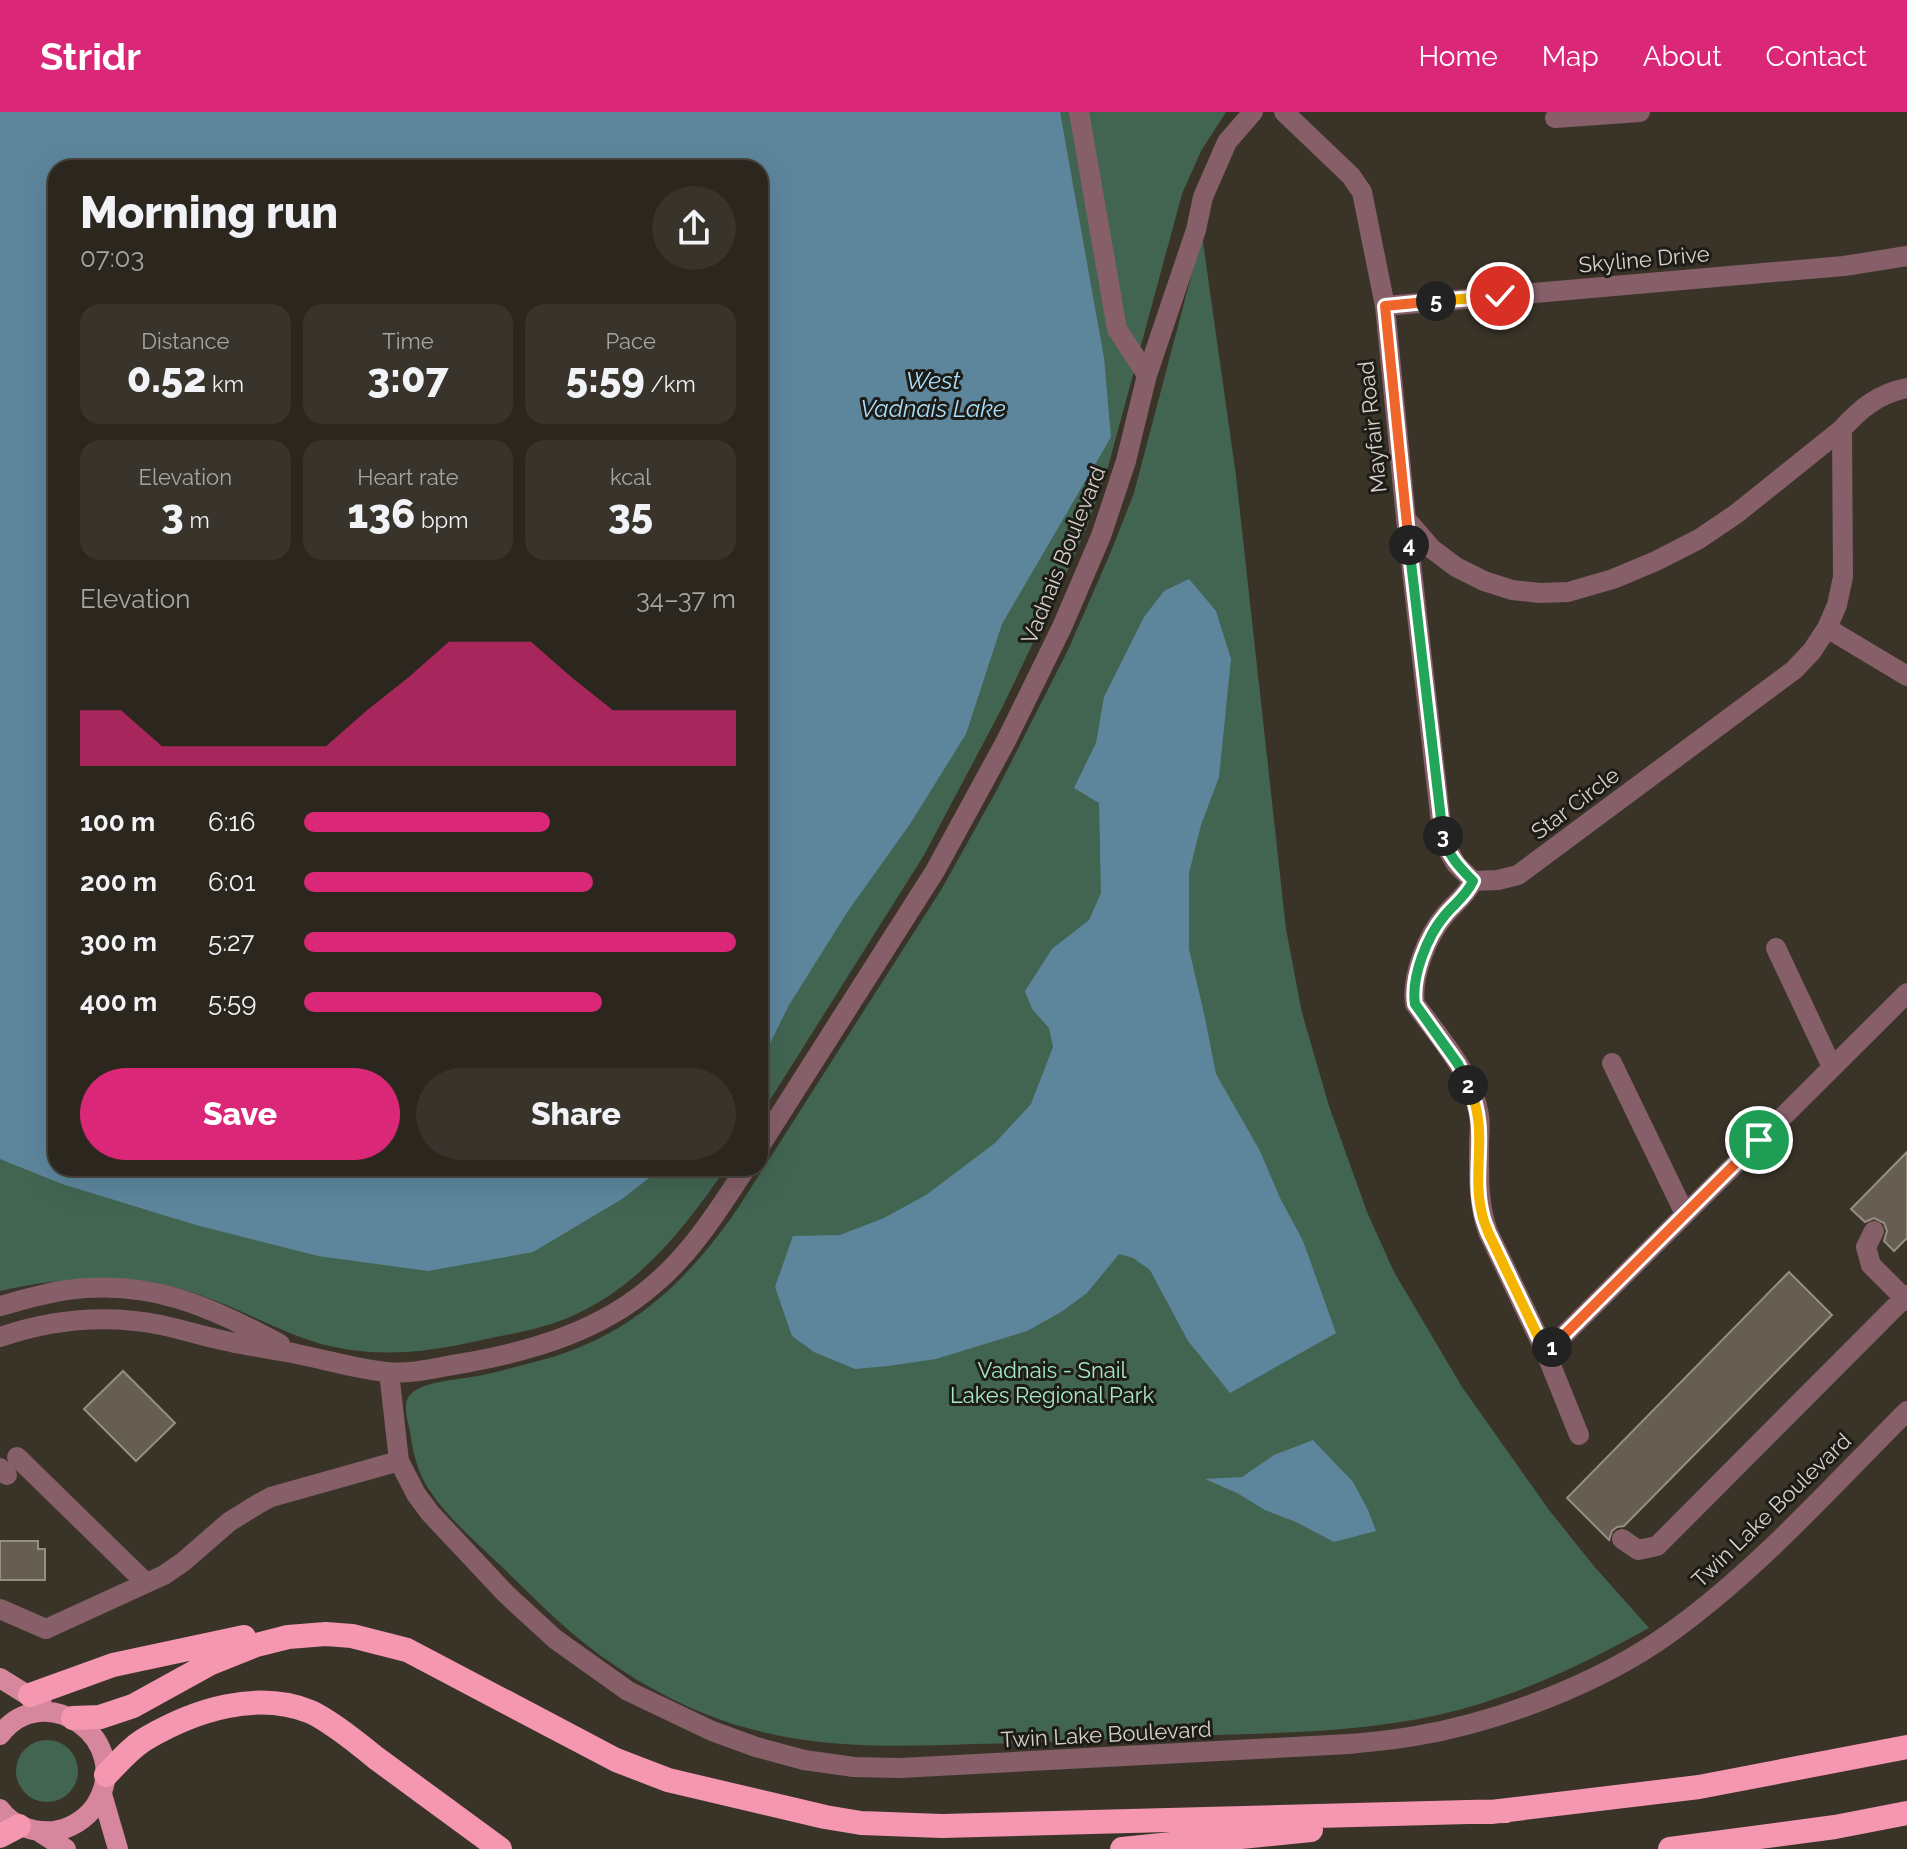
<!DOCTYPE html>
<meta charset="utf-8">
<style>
body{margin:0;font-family:Raleway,sans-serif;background:#38332b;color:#f1f3f6;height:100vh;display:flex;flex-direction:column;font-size:30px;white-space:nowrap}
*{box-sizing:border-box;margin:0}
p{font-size:26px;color:#a6a5a4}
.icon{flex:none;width:44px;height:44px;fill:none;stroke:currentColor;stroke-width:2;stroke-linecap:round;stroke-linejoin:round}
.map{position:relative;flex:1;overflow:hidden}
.panel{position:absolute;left:48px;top:48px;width:720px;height:1016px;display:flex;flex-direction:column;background:#2c271e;border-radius:24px;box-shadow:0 8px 32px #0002,0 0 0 2px #48443c}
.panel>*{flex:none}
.pin{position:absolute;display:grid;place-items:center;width:68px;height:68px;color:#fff;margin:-34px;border:4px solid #fff;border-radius:50%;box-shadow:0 2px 8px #0007}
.km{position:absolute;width:40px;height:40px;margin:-20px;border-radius:50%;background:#222;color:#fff;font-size:22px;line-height:40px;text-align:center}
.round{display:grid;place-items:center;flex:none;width:84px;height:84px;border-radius:42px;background:#38332b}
.summary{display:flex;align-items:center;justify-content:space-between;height:136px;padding:0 32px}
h1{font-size:44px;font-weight:800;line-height:60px}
.figures{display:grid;grid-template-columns:repeat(3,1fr);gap:12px;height:136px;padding:8px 32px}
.figures div{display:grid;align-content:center;border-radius:20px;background:#38332b;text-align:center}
.figures b{font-size:40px;font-weight:800}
.figures small{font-size:22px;font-weight:400}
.figures p{font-size:22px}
.chart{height:224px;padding:16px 32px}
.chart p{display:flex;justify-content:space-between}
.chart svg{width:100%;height:144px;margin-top:8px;fill:#db2777;opacity:.7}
.button{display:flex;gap:16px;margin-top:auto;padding:16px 32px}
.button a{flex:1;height:92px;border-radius:48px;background:#db2777;color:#fff;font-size:32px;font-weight:800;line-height:92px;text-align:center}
.button a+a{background:#38332b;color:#f1f3f6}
ul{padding:0 32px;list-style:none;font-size:26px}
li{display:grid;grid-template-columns:128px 96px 1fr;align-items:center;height:60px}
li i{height:20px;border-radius:10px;background:#db2777}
header{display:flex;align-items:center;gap:48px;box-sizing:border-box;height:112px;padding:0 40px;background:#db2777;color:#fff}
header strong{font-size:38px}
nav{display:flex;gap:44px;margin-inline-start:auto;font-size:28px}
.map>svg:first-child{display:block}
.green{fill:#426552}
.water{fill:#5d869d}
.building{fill:#665e52;stroke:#978e82;stroke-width:2}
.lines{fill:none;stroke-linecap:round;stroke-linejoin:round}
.minor{stroke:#865f69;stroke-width:20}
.major{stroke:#d6879d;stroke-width:20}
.highway{stroke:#f597b1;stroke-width:24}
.split-1-casing{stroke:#fff;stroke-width:16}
.split-2-casing{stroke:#fff;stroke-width:16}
.split-3-casing{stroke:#fff;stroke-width:16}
.split-4-casing{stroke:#fff;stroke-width:16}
.split-5-casing{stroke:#fff;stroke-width:16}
.split-6-casing{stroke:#fff;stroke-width:16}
.split-1{stroke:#f0652b;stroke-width:10}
.split-2{stroke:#f5b400;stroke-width:10}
.split-3{stroke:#22a559;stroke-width:10}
.split-4{stroke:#22a559;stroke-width:10}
.split-5{stroke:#f0652b;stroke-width:10}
.split-6{stroke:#f5b400;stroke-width:10}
.labels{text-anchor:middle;stroke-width:6;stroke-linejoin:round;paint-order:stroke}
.street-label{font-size:22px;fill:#d5d1ca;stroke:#1e1c17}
.park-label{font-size:22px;fill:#a4e9c3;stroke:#1e1c17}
.water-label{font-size:24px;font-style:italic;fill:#a9dffe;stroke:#1e1c17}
</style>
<header>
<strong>Stridr</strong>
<nav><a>Home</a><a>Map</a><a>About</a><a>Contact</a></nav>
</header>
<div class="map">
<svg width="1907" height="1737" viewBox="0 0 1907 1737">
<rect width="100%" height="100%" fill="#3a3428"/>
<path class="green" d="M 0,0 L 1226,0 L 1201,39 L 1182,82 L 1108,355 L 1086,417 L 1072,449 L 1002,596 L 924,743 L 760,1004 L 760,56 L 56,56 L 56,1056 L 726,1056 C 683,1118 637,1178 565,1207 C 537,1218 506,1223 477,1229 C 424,1241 374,1246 321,1232 C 280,1220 243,1198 203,1184 C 136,1160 68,1164 0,1179 Z
M 1202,123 L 1236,364 L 1286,817 L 1302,901 L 1329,994 L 1367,1100 L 1394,1160 L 1462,1275 L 1549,1398 L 1593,1453 L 1649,1516 C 1582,1553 1513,1586 1438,1603 C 1347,1623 1250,1621 1156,1625 C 1096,1628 1035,1631 974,1632 C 890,1635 811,1637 730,1611 C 673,1592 618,1560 572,1521 C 546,1499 523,1475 499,1452 C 473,1427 436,1396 421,1363 C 415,1349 412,1334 410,1319 C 408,1311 405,1300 406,1292 C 407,1285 411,1281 416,1278 C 431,1269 461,1267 478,1264 C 502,1259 526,1252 549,1246 C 634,1221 689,1167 738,1096 L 941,778 L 998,676 L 1068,538 L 1110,442 L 1134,381 Z
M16 1659a31 31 0 1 1 62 0a31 31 0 1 1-62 0Z"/>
<path class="water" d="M 0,0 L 1060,0 L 1104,246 L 1111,325 L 1002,512 L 966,622 L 910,712 L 848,799 L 789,893 L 760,952 L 760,56 L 56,56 L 56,1056 L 662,1056 L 622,1087 L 533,1140 L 428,1159 L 318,1144 L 196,1113 L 62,1072 L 0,1047 Z
M 1189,467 L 1216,499 L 1231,547 L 1219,665 L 1201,713 L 1189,761 L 1189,837 L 1205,906 L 1216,962 L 1260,1039 L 1280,1086 L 1303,1129 L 1336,1221 L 1230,1281 L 1188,1229 L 1150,1158 L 1133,1146 L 1119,1142 L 1087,1181 L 1061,1200 L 1027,1219 L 936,1247 L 888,1254 L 855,1257 L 814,1240 L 792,1224 L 775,1175 L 793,1124 L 840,1123 L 884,1106 L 926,1083 L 995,1031 L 1031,992 L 1053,935 L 1049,916 L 1032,897 L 1025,879 L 1052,837 L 1089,808 L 1101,781 L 1099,691 L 1074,676 L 1096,631 L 1104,585 L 1144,505 L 1164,479 Z
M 1313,1328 L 1353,1370 L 1368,1398 L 1376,1419 L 1334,1430 L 1296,1410 L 1265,1398 L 1237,1381 L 1205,1367 L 1242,1365 L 1274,1343 Z"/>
<path class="building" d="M 1907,1040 L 1907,1126 L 1894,1139 L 1884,1129 L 1887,1119 L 1884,1111 L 1874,1106 L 1865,1110 L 1851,1097 Z
M 1789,1160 L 1832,1203 L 1624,1414 L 1617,1415 L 1612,1419 L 1609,1428 L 1567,1386 Z
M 123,1259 L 175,1311 L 136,1349 L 84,1297 Z
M 0,1429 L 38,1429 L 38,1437 L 45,1437 L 45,1468 L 0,1468 Z"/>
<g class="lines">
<path class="minor" d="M 1079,0 L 1117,217 L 1147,263
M 1284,0 L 1351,64 L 1362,80 L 1385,194 L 1406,407 L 1432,437 L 1456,455 L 1484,469 L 1512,478 L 1540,481 L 1568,480 L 1613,467 L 1656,449 L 1699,427 L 1736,402 L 1842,317 C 1860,297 1879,281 1907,276
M 1555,6 L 1640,0
M 1385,194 L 1844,154 L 1907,144
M 1406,407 L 1443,729 L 1456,752 L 1473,769 L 1498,768 L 1518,763 L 1794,558 L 1812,539 L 1827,516 L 1837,493 L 1843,465 L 1842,317
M 1827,516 L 1907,564
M 1473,769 C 1466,784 1455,791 1445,803 C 1427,824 1411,865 1415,892 C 1439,925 1472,961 1479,1003 C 1481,1013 1479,1024 1479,1034 C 1479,1064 1478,1092 1488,1120 L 1546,1241 L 1579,1323
M 1776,836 L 1832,955
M 1612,951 L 1685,1102
M 760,1034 L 935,759 L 1006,629 L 1062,515 L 1101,424 L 1126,349 L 1147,263 L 1196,118 L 1203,85 L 1227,30 L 1253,0
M 1874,1119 L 1866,1135 L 1871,1153 L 1907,1189
M 0,1194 C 22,1188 45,1181 67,1178 C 151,1167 208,1194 280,1232
M 0,1225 C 53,1207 106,1202 161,1213 C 185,1218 208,1226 231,1230 C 253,1235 275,1237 297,1242 C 327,1248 356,1257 386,1260 C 413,1263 443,1254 470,1250 C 535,1238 601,1218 652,1174 C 691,1142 719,1097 746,1056
M 1546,1241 L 1907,881
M 389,1260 L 399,1349 L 416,1382 L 430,1401 L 506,1482 L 555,1527 L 628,1579 L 712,1619 L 756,1635 L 804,1648 L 854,1655 L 900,1656 L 1349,1632 C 1371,1630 1393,1628 1415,1624 C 1498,1610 1598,1572 1667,1523 C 1756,1460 1830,1376 1907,1299
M 17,1345 L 146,1471
M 0,1356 L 7,1363
M 1622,1427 L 1638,1438 L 1657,1434 L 1907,1183
M 0,1497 L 46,1517 L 164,1463 L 183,1450 L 229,1410 L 258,1392 L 271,1385 L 399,1349"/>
<path class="major" d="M 0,1566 L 42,1592
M 0,1623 C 44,1564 137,1628 95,1694 C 86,1707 70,1717 54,1719 C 34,1721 12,1714 0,1697
M 102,1682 L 118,1737
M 38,1719 L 66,1737"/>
<path class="highway" d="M 30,1583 L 113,1553 L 244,1525
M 73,1606 L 100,1605 L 133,1594 L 211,1551 L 256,1533 L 288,1525 L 326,1522 L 352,1524 L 407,1538 L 616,1648 L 668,1668 L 825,1705 L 861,1711 L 942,1714 L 1506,1699
M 106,1663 C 119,1650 131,1635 147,1626 C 195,1598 257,1578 311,1600 C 330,1609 359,1632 376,1646 C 417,1676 459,1707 500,1737
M 1491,1700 L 1699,1675 L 1907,1635
M 0,1724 L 19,1714
M 1122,1737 L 1311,1718
M 1670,1737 L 1835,1715 L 1907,1701"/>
</g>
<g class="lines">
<g class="split-1-casing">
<path id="split-1" d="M 1552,1235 L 1759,1028"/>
</g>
<g class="split-2-casing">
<path id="split-2" d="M 1468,973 C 1490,1017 1471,1058 1482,1102 C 1483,1108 1486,1114 1488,1120 L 1546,1241 L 1552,1235"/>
</g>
<g class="split-3-casing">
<path id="split-3" d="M 1443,724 C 1447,742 1460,756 1473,769 C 1466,784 1455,791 1445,803 C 1427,824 1411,865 1415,892 L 1458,952 L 1468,973"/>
</g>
<g class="split-4-casing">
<path id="split-4" d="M 1409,433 L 1443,724"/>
</g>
<g class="split-5-casing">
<path id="split-5" d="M 1409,433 L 1385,194 L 1436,189"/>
</g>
<g class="split-6-casing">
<path id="split-6" d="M 1436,189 L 1500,184"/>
</g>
<use href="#split-1" class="split-1"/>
<use href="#split-2" class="split-2"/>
<use href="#split-3" class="split-3"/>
<use href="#split-4" class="split-4"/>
<use href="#split-5" class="split-5"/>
<use href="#split-6" class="split-6"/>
</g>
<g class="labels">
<g class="street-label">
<text transform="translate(1644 147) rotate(-5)" y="8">Skyline Drive</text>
<text transform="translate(1372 315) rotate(-96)" y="8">Mayfair Road</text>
<text transform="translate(1063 443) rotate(-68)" y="8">Vadnais Boulevard</text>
<text transform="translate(1575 691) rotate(-37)" y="8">Star Circle</text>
<text transform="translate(1771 1398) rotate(-44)" y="8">Twin Lake Boulevard</text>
<text transform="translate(1106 1622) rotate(-3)" y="8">Twin Lake Boulevard</text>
</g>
<g class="park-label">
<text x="1052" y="1266">Vadnais - Snail<tspan x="1052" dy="25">Lakes Regional Park</tspan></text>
</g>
<g class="water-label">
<text x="933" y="277">West<tspan x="933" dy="28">Vadnais Lake</tspan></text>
</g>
</g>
</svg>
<div class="pin" style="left:1759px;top:1028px;background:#1e9e55"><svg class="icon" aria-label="arrive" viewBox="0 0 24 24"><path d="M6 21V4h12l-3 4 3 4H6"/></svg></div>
<div class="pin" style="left:1500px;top:184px;background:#d93025"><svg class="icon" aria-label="check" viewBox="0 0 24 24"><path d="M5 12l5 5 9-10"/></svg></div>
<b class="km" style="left:1552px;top:1235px">1</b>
<b class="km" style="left:1468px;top:973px">2</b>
<b class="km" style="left:1443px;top:724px">3</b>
<b class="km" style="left:1409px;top:433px">4</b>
<b class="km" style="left:1436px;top:189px">5</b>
<section class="panel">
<div class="summary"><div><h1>Morning run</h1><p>07:03</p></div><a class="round"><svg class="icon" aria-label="share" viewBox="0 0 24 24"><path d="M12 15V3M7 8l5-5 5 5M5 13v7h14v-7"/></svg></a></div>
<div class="figures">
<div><p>Distance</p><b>0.52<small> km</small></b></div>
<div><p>Time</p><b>3:07</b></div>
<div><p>Pace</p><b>5:59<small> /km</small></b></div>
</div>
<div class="figures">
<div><p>Elevation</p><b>3<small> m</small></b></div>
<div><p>Heart rate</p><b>136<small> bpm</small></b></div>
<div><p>kcal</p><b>35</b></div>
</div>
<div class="chart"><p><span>Elevation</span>34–37 m</p>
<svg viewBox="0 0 160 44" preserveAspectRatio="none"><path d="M0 44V27L10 27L20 38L30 38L40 38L50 38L60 38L70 27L80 17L90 6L100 6L110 6L120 17L130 27L140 27L150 27L160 27V44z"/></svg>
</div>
<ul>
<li><b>100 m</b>6:16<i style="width:57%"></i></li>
<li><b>200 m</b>6:01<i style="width:67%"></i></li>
<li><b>300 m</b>5:27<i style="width:100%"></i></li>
<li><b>400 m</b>5:59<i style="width:69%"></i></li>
</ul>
<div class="button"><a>Save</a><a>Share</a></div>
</section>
</div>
